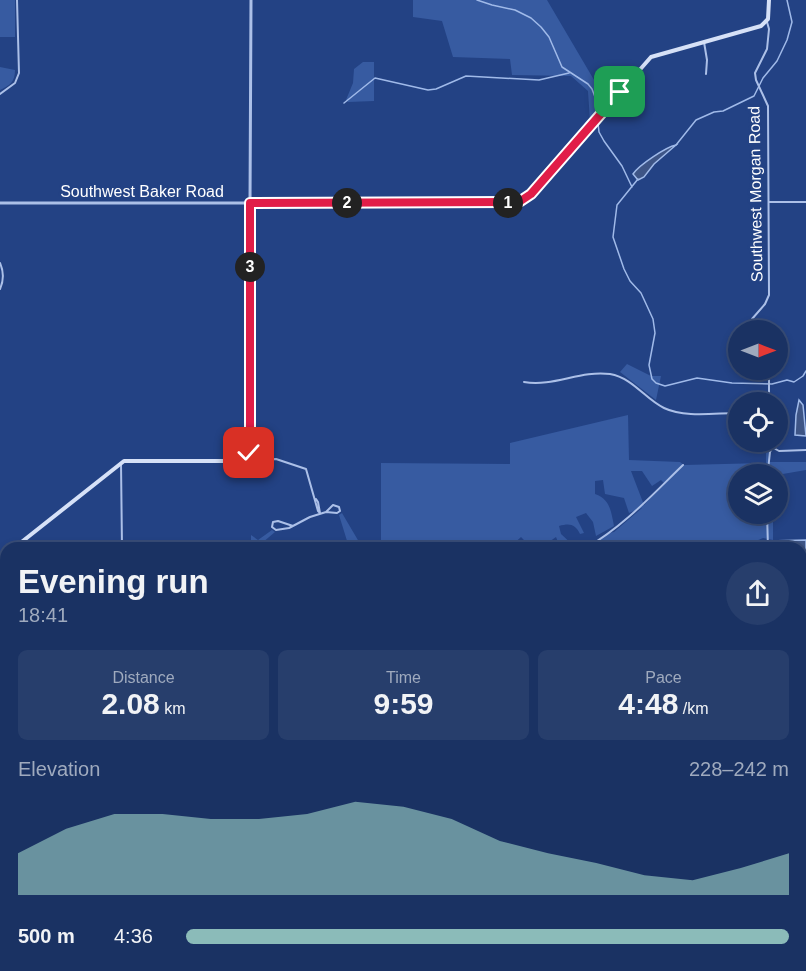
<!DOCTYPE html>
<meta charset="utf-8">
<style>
body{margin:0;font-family:Helvetica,sans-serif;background:#273e6c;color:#f1f3f6;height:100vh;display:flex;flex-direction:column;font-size:22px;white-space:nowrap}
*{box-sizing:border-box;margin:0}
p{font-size:20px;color:#9faabe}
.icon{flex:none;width:33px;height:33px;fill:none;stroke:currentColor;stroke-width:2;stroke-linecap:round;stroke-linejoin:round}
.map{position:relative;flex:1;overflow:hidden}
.drawer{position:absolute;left:0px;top:542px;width:807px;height:430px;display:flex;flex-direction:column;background:#1a3263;border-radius:18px 18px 0 0;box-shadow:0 3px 9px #0003,0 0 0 2px #384d78}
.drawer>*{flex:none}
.needle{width:39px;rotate:90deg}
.controls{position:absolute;left:728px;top:320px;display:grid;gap:12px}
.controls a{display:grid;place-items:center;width:60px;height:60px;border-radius:50%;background:#1a3263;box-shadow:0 3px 9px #0003,0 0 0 2px #384d78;font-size:30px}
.pin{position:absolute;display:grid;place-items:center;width:51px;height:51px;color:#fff;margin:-26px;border-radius:12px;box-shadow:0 3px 9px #0006}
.km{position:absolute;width:30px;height:30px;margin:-15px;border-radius:50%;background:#222;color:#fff;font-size:16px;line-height:30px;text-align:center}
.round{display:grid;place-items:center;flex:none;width:63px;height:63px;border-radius:32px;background:#273e6c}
.summary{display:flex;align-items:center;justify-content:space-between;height:102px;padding:0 18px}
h1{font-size:33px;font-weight:700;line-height:45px}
.metrics{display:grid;grid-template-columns:repeat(3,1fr);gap:9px;height:102px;padding:6px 18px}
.metrics div{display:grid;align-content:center;border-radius:9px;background:#273e6c;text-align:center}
.metrics b{font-size:30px;font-weight:700}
.metrics small{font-size:16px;font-weight:400}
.metrics p{font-size:16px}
.chart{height:168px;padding:12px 18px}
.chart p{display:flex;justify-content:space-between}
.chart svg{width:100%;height:108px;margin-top:6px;fill:#8bbbb9;opacity:.7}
ul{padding:0 18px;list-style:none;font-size:20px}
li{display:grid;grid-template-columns:96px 72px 1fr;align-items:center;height:45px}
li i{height:15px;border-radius:8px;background:#8bbbb9}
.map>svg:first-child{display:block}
.green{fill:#375ba1;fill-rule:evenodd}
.water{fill:#3e5586;stroke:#a0bae9;stroke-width:1.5}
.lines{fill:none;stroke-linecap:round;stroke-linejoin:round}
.stream{stroke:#a0bae9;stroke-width:1.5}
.minor{stroke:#acc0e8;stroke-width:2}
.tertiary{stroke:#acc0e8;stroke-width:3}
.secondary{stroke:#d6e1f7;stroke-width:4}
.rail{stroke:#fff;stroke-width:1.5;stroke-dasharray:10 4.5;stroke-linecap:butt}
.route-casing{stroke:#fff;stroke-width:12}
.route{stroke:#e11d48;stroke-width:8}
.labels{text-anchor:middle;stroke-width:5;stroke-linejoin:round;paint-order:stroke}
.street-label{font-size:16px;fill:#fff;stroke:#234284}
</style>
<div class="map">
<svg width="806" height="971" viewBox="0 0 806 971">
<rect width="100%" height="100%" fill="#234284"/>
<path class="green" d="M 0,0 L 15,0 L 15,37 L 0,37 Z
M 413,0 L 547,0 L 607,102 L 590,121 L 588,91 L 571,76 L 512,75 L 510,59 L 453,57 L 442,21 L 413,17 Z
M 363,62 L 374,62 L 374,101 L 348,102 L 346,100 L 353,83 L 354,69 Z
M 0,67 L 15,70 C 15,82 10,85 0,90 Z
M 627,364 L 651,376 L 661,376 L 656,400 L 620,372 Z
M 628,415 L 629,460 L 680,462 L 684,465 L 766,463 L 766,449 L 769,450 L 769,462 L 806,462 L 806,470 L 777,475 L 738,474 L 738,513 L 773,513 L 773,540 L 763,538 L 756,541 L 759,546 L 768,546 L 768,547 L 586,547 L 609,533 L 614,532 L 642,508 L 629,513 L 624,498 L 605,494 L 603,480 L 595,481 L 595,494 C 610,499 611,511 614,526 L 596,536 L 593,522 L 586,513 L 576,517 L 584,533 L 580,534 C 575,524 570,523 559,526 L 561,534 L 575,547 L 560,547 L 556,537 L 546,544 L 546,547 L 531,547 L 521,537 L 510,547 L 381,548 L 381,463 L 510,464 L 510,443 ZM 631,471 L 642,471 L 652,486 L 661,480 L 664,483 L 644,505 Z
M 342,513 L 362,547 L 331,547 L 348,544 L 339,515 Z
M 272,530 L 275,532 L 262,543 L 260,547 L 251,547 L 251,535 L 258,540 Z
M 801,633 L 806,633 L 806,672 L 801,672 Z
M 0,884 L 6,884 L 6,966 L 423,966 L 418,971 L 0,971 Z
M 801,904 L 806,904 L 806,963 L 801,959 Z"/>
<path class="water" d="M 676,145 L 654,164 L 644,177 L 638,180 L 633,174 C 639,165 666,147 676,145 Z
M 799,400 L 803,405 L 806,436 L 795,435 L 796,415 Z
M 806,540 L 806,580 L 801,582 L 801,548 L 770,547 L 769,541 Z"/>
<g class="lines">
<path class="stream" d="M 477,0 L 492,5 L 515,10 L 531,18 L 541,27 L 549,37 L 562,67 L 588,84 L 592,89 L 595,97 L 599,132 L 604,141 L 622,166 L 632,187
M 344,103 L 375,78 L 428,90 L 436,89 L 466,76 L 539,80 L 569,73
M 676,145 L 696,120 L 714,112 L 723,111 L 754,96 L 763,78 L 777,61 L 787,40 L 792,22 L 787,0
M 638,179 L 617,205 L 613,237 L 624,269 L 630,281 L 641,293 L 653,319 L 655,333 L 649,365 L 652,379 L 656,383 L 665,386 L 697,378 L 732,383 L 772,384 L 787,380 L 794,382 L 803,376 L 806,371
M 0,924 L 6,923
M 5,971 L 6,964"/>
<path class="minor" d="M 704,42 L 707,60 L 706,74
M 0,94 L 15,83 L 19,73 L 17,0
M 769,202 L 806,202
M 0,263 C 4,272 4,280 0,289
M 754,330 L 752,319 L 765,304 L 769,295 L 768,106 L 756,80 L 755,73 L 767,49 L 769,29 L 767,22
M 524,382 C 554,387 580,370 610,374 C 633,378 645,399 664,408 C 685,418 715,413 738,413
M 769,402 L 769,369
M 769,441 L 770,446 L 779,451 L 806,450
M 247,456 L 250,460 L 276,459 L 306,469 L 318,511 L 320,513
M 121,463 L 122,548
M 763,474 L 768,470 L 770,452 L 772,448
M 316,499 L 318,502 L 320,513
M 333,505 L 339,507 L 340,511 L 337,513 L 326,512 Z
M 767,513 L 768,548
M 293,526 L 278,521 L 273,522 L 272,527 L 276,530 L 289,528 L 291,527 L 308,518 L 310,517 L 326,512
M 586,548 C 624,526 653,494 683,465"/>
<path class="tertiary" d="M 0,203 L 250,203 L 251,0
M 552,971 L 553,966"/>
<path class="secondary" d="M 14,548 L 124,461 L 238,461 L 247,456 L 250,445 L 250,203 L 511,203 L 523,201 L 531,194 L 651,57 L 761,26 L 768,19 L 769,0
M 0,558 L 6,554
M 0,612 L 6,614
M 801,962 L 806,966"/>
<path class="rail" d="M 801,741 L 806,739
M 419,971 L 423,966"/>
</g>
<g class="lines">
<g class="route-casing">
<path id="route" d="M 249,453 L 250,445 L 250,203 L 519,202 L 531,194 L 620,92"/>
</g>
<use href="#route" class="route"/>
</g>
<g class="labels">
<g class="street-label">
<text x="142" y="197">Southwest Baker Road</text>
<text transform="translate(755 194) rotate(-91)" y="6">Southwest Morgan Road</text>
</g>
</g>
</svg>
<div class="controls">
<a><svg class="needle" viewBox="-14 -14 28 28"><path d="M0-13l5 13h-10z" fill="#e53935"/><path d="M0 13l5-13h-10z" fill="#9faabe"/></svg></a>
<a><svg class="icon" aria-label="locate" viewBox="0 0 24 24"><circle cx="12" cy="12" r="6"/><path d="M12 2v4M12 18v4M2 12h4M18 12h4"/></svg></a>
<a><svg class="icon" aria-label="layers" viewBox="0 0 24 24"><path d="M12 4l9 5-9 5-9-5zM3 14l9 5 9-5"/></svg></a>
</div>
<div class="pin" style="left:620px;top:92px;background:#1e9e55"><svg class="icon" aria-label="arrive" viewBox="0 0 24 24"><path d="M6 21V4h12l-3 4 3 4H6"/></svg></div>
<div class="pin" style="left:249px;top:453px;background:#d93025"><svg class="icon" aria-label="check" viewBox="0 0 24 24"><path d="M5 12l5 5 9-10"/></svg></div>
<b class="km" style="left:508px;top:203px">1</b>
<b class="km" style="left:347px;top:203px">2</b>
<b class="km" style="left:250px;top:267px">3</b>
<section class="drawer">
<div class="summary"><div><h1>Evening run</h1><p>18:41</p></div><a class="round"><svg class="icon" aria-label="share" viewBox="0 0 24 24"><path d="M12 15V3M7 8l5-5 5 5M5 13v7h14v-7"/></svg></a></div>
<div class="metrics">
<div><p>Distance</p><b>2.08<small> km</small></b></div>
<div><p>Time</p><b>9:59</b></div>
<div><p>Pace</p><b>4:48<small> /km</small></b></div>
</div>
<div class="chart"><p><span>Elevation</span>228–242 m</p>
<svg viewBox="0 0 160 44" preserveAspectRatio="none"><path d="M0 44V27L10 17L20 11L30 11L40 13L50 13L60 11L70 6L80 8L90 13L100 22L110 27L120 31L130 36L140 38L150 33L160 27V44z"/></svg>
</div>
<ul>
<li><b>500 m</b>4:36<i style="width:100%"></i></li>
</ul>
</section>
</div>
